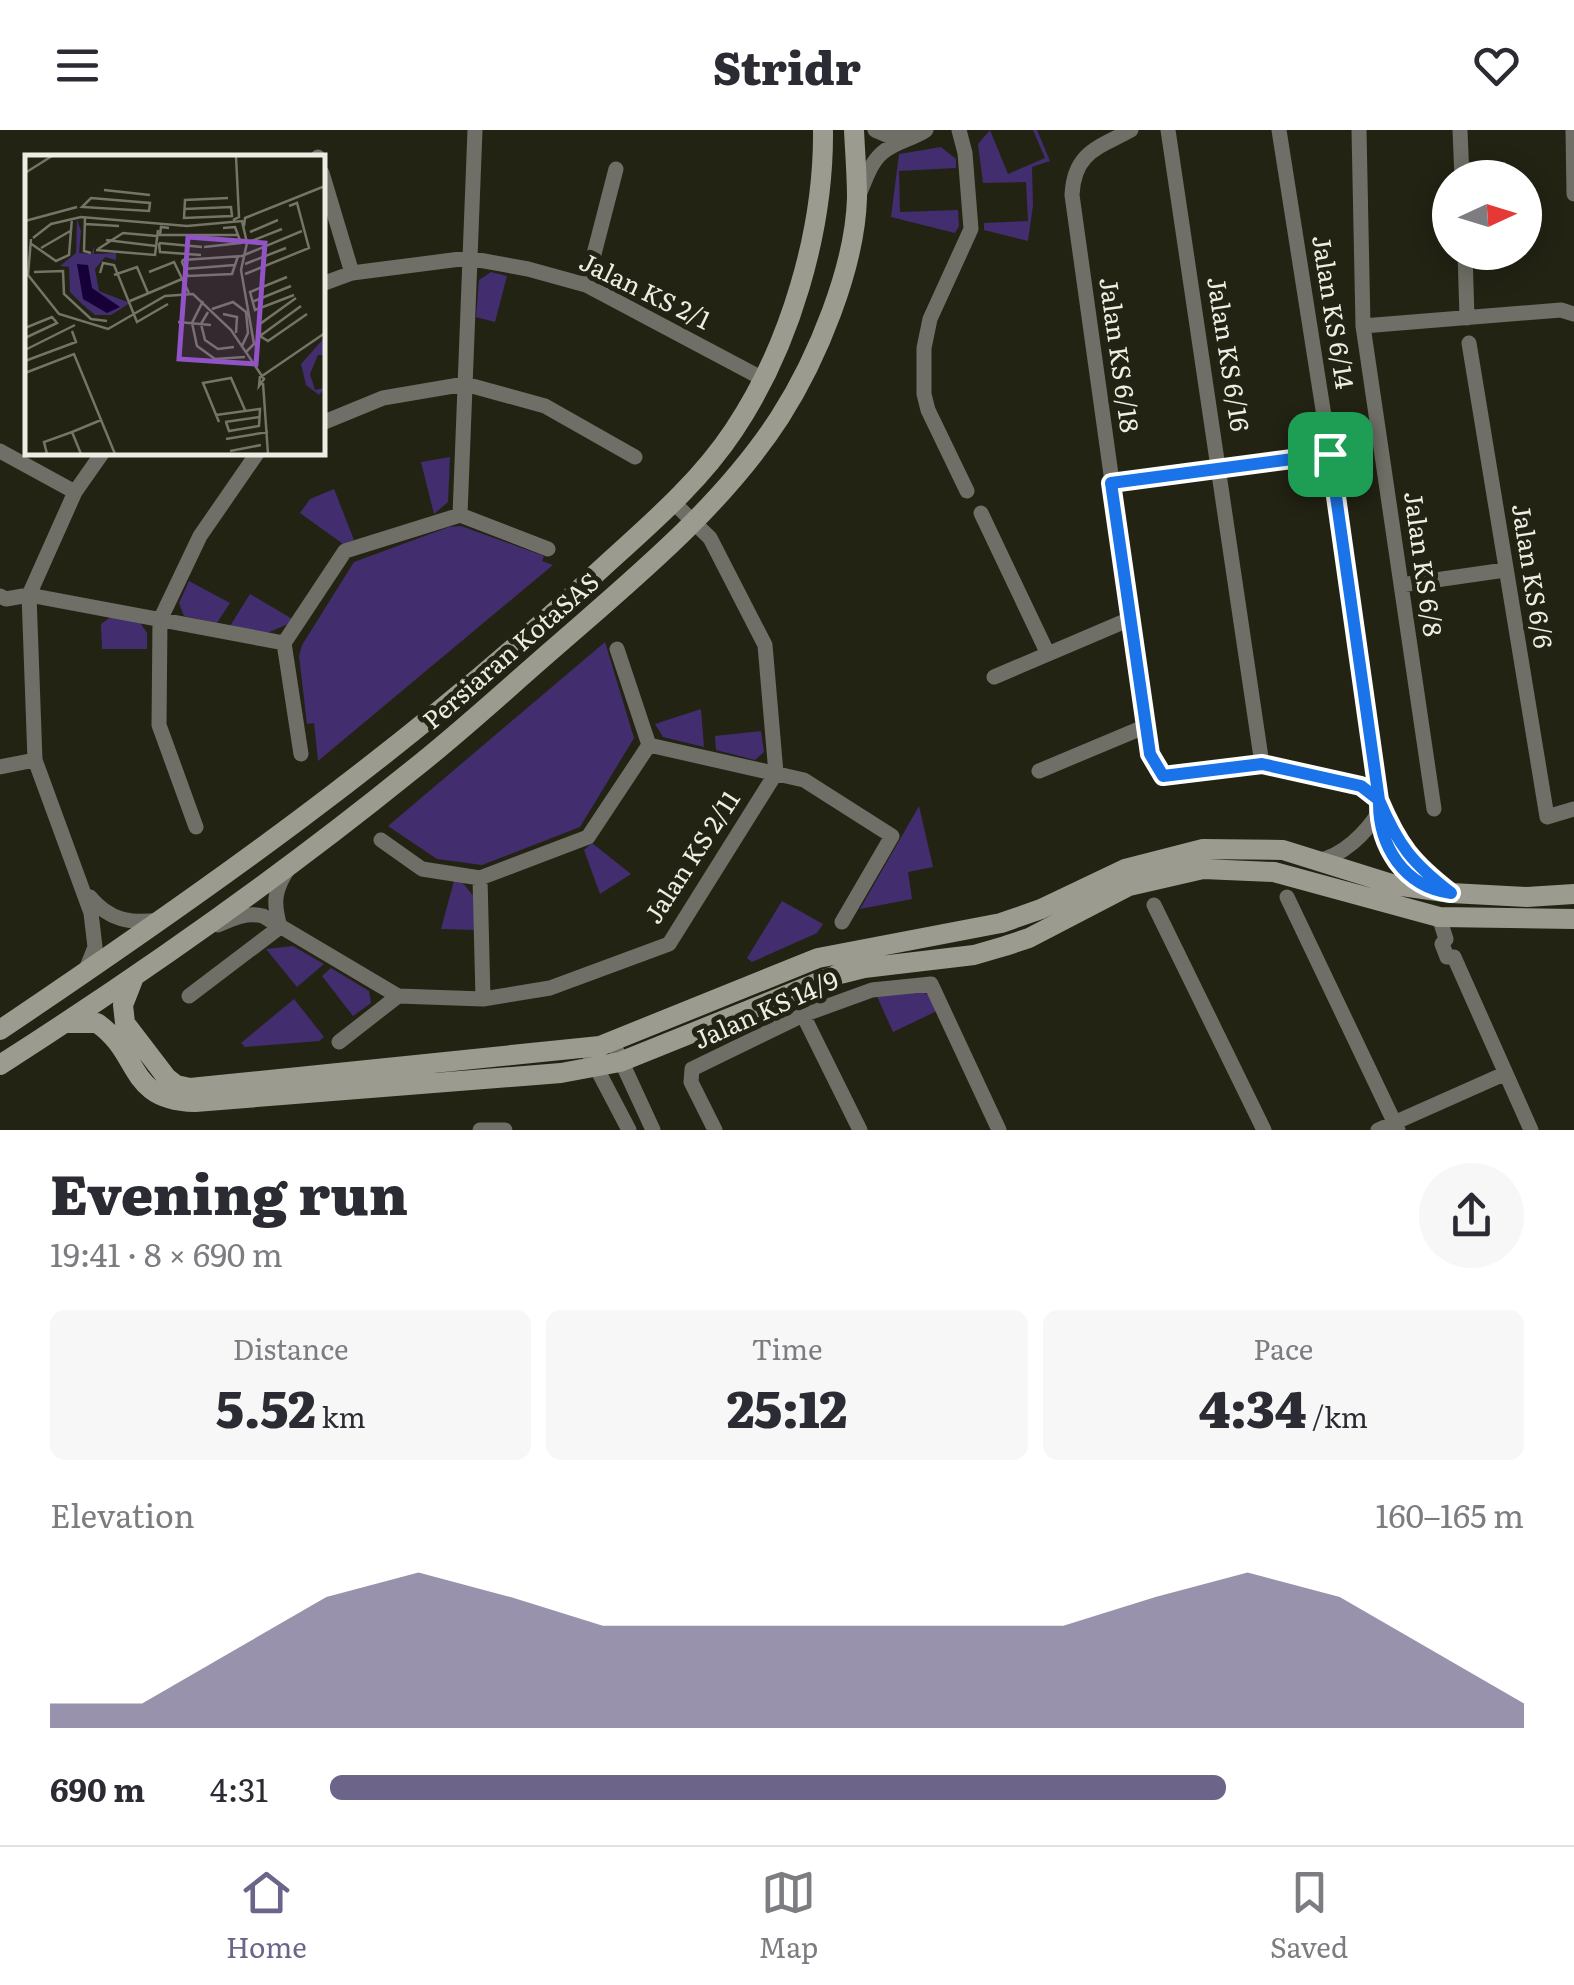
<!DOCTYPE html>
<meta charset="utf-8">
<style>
body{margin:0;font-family:Literata,serif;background:#f7f7f7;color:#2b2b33;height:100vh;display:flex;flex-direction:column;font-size:38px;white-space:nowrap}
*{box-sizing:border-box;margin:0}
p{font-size:32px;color:#7c7c81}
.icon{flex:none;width:55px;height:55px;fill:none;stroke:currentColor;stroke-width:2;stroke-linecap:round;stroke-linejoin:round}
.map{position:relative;height:1000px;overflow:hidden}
.sheet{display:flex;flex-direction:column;background:#fff;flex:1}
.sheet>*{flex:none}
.needle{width:65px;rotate:86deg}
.tools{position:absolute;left:1432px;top:30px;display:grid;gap:20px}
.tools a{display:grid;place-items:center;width:110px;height:110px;border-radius:50%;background:#fff;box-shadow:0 5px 25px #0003;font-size:50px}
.pin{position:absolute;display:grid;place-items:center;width:85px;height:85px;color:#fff;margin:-42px;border-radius:20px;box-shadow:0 5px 15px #0006}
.round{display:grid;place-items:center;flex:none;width:105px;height:105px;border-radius:52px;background:#f7f7f7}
.overview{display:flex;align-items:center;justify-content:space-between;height:170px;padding:0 50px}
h1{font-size:55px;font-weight:800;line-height:75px}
.metrics{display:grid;grid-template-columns:repeat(3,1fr);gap:15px;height:170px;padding:10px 50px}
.metrics div{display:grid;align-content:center;border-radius:15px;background:#f7f7f7;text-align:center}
.metrics b{font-size:50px;font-weight:800}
.metrics small{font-size:28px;font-weight:400}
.metrics p{font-size:28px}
.chart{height:280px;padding:20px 50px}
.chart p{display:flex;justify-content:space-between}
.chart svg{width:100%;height:180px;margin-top:10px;fill:#6d648a;opacity:.7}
ul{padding:0 50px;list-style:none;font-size:32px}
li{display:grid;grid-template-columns:160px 120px 1fr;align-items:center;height:75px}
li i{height:25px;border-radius:12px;background:#6d648a}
header{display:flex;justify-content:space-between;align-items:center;height:130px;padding:0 50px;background:#fff;font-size:45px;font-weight:800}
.tabs{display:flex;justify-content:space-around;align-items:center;height:140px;border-top:2px solid #e1e1e2;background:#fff;font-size:28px;color:#7c7c81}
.tabs a{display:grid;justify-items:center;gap:5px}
.tabs .selected{color:#6d648a}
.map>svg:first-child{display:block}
.green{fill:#422d6e}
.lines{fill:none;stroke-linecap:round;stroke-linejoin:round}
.street{stroke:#6f6f67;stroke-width:15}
.secondary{stroke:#9b9b8f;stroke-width:20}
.route-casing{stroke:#fff;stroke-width:20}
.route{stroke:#1a73e8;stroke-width:12}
.labels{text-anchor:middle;stroke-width:10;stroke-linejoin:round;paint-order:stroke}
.street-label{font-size:25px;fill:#edede3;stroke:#232314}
.inset-road{fill:none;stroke:#747467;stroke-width:2.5}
.view{fill:#9253c6;fill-opacity:0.15;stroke:#9253c6;stroke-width:5}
.inset-edge{fill:none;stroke:#edede3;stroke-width:5}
</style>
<header><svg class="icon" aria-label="menu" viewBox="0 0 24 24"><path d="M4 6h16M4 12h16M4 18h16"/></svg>Stridr<svg class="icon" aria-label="heart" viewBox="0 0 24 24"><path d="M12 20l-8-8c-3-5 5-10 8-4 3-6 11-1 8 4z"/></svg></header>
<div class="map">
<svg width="1574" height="1000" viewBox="0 0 1574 1000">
<rect width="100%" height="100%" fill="#232314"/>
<path class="green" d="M 990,0 L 1008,44 L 1045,28 L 1033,0 L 1037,0 L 1050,31 L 1032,37 L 1033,75 L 1028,111 L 984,100 L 984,93 L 1028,91 L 1026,52 L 983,53 L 978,14 Z
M 941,17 L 956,29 L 956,38 L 899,41 L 900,82 L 958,80 L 959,96 L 955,103 L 891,87 L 899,24 Z
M 491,142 L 507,146 L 495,192 L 476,187 L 479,150 Z
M 450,327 L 448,372 L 434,384 L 421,332 Z
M 334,359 L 354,410 L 343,414 L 300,383 L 310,369 Z
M 461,396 L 544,426 L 542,431 L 553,435 L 318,631 L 314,593 L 307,594 L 299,526 L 302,515 L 354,432 L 449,397 Z
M 189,451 L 230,473 L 217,493 L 184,486 L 179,473 Z
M 250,464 L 294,490 L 293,492 L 267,503 L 230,496 Z
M 112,486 L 139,491 L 147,503 L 147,519 L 102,519 L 101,494 Z
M 605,512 L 634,608 L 580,697 L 482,735 L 437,729 L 388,696 Z
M 701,579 L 704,617 L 663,607 L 655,594 Z
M 761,601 L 764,622 L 755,630 L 716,620 L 715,606 Z
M 919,676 L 933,737 L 908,742 L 912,769 L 860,779 Z
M 592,713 L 631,744 L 600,764 L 584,720 Z
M 454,751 L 462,752 L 475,768 L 476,800 L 441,799 Z
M 782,771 L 823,794 L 817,803 L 752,832 L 747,828 Z
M 293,816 L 324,834 L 297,857 L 266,819 Z
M 331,838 L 369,861 L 371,873 L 353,886 L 322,846 Z
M 914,860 L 933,866 L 939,880 L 893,902 L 876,864 Z
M 294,869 L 324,907 L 319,911 L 245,917 L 241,913 Z"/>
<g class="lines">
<path class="street" d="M 875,0 L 889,6 L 907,0
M 959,0 L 965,23 L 971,99 L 930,189 L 924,218 L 924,264 L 928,280 L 967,361
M 1131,0 C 1098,18 1074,22 1072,65 L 1150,624 L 1163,646 L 1262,634 L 1361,656 L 1379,670 L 1391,699 L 1412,732 L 1448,761
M 1168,0 L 1262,634
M 1279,0 L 1330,324 L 1379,673
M 1359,0 L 1363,196 L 1434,679
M 1460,0 L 1462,48
M 1573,0 L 1574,64
M 318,27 L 318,28
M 322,43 L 352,143
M 858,67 C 865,52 870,33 882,23 C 894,12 913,9 926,0
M 1465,122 L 1467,188
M 322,154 L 352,143 L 468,128 L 528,139 L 586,155 L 763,249
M 586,155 L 616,39
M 1363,196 L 1561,180 L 1574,184
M 1469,213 L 1547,687 L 1574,679
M 322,293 L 383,268 L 465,254 L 545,276 L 635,327
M 0,321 L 75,362
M 1111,353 L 1330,324
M 981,383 L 1048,524
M 460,385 L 475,0
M 1401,455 L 1505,440
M 0,466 L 6,469 L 29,465 L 284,513
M 994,547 L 1130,489
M 649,615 L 804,650 L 892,706 L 842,792
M 301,624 L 284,513 L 345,421 L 460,385 L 548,419
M 0,637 L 35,630
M 1039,641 L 1144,597
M 1382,696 C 1389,723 1401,742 1425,757
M 196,697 L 159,595 L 160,490 L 200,406 L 258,322
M 381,710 L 422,739 L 480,748 L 588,707 L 649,615 L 617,519
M 1317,731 C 1343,726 1366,703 1379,682
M 480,748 L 483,869
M 90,767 C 109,790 130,794 159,790
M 1287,767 L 1398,1000
M 1154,775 L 1264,1000
M 1439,787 L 1446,809 L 1442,814 L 1447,827 L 1454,827
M 218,795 C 233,788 247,782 263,786 L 398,866 L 483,869 L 550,858 L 669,814 L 776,643 L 765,515 L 710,408 L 673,372
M 1454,827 L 1531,1000
M 85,842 L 95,817 L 91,783 L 35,630 L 29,465 L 75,362 L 103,322
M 189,866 L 280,797 C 273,773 274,760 288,739
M 803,885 L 860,1000
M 612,911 L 653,1000
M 339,912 L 398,866
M 586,918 L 629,1000
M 480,1000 L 505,1000
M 715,1000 L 691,952 L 692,939 L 803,885 L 872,860 L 931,854 L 999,1000
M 1378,1000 L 1504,944"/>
<path class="secondary" d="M 134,847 L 123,875 L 125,893 L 167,948 L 176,955 L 190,958 L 600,916 L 818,828 L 1001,793 L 1041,779 L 1125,739 L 1203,719 L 1283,720 L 1395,755 L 1451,763 L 1527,767 L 1574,764
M 65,893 L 97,893 C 142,924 126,970 195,972 L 561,943 L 620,932 L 836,845 L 864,838 L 974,825 L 1005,816 L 1029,808 L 1129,756 L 1203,739 L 1274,742 L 1439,787 L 1574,789
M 0,900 C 205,762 406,620 587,452 C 638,404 695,359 734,300 C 790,216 824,101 823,0
M 0,935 C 142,844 280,747 411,641 C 462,601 510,556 560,513 C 638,445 723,375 780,287 C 817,229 855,138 857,68 C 857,45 855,22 854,0"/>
</g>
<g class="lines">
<g class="route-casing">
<path id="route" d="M 1330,324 L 1111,353 L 1150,624 L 1163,646 L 1262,634 L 1361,656 L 1379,670 C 1378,716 1404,757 1451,763 C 1412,733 1398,715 1379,670 L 1330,324"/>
</g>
<use href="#route" class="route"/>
</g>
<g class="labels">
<g class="street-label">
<text transform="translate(645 161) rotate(26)" y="9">Jalan KS 2/1</text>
<text transform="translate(1333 182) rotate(81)" y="9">Jalan KS 6/14</text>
<text transform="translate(1228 224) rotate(81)" y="9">Jalan KS 6/16</text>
<text transform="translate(1119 225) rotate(82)" y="9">Jalan KS 6/18</text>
<text transform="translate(1423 434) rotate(82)" y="9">Jalan KS 6/8</text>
<text transform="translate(1532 446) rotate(81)" y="9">Jalan KS 6/6</text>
<text transform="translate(511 521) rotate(-41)" y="9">Persiaran KotaSAS</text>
<text transform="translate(692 727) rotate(-57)" y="9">Jalan KS 2/11</text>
<text transform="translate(766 880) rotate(-24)" y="9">Jalan KS 14/9</text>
</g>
</g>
<g transform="translate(25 25)">
<rect width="300" height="300" fill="#232314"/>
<path d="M 52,64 L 56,76 L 54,98 L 67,99 L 69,91 L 69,99 L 91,98 L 91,105 L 80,102 L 70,114 L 74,136 L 105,148 L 86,160 L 70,160 L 58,150 L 45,137 L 44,112 L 35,111 L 51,98 ZM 300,182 L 300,200 L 293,200 L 285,219 L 290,235 L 300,233 L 294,240 L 281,230 L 276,209 Z" fill="#422d6e"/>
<path d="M 52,109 L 63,110 L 67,133 L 95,152 L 82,158 L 58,144 Z" fill="#170037"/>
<path class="inset-road" d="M 0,18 L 27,1M 79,35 L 125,40M 66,43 L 125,48 L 124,56 L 57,52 ZM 159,54 L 206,52 L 207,61 L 159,63 L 160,45 L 203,43M 60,62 L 59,96 L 66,98M 208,65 L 214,62 L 211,1M 0,66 L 52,52M 60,69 L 94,71M 219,71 L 220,63 L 300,31M 144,73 L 136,72 L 135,80 L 214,80M 225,77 L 253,65M 8,83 L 26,69 L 56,62 L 162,71 L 217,66 L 222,88 L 216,115 L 229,189 L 220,198M 6,84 L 3,120 L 34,159 L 83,174 L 140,141 L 168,139 L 206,175 L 239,224 L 234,231 L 235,221M 81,85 L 131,91M 224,87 L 257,74M 5,88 L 31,106 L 44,100 L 47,63M 134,88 L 135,97 L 176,100M 134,88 L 177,92M 179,92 L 216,88 L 210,72 L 198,73M 16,93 L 47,75M 73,94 L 98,78 L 132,81M 71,95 L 130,100 L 133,75M 213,101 L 207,119 L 163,121 L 157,107 L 158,105 L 217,101 L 277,76M 220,109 L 261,93M 159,114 L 210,110M 9,117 L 38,116 L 39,139 L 66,164 L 82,166M 124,117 L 149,107 L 164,138M 75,118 L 78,108 L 89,110 L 112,167 L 143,149M 220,119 L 284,93 L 272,48 L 264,51M 89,120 L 112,112 L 123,138M 262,122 L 225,137 L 230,155 L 269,140M 271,143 L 235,169 L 235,181 L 243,186 L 282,159M 105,146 L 157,124M 178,146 L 167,168 L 172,191 L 190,204 L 220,202M 227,147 L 266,131M 187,154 L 208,147 L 221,157 L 223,178 L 217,191M 183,157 L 176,169 L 180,185 L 193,194 L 209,192M 198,159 L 212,162 L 211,178M 153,167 L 186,170M 0,173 L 27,162 L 32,168 L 0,183M 235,181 L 276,151M 0,195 L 50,170M 0,206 L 51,187 L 47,176M 0,218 L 49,199 L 90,299M 237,221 L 300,178M 238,228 L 243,299M 191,260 L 235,254 L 234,271 L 204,276 L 201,267M 194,267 L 178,228 L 206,223 L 220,255M 200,267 L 235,262M 201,284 L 243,277M 205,296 L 236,290M 22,299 L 19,287 L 47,277M 56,299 L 47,277 L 76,265"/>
<path class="view" d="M 163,82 L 240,88 L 231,209 L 154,204 Z"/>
<rect width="300" height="300" class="inset-edge"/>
</g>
</svg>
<div class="tools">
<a><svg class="needle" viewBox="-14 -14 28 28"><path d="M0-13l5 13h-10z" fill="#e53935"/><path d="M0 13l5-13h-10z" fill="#7c7c81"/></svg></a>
</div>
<div class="pin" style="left:1330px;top:324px;background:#1e9e55"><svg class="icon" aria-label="arrive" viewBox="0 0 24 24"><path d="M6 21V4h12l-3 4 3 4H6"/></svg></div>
</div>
<section class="sheet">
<div class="overview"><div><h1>Evening run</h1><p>19:41 · 8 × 690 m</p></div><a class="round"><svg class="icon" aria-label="share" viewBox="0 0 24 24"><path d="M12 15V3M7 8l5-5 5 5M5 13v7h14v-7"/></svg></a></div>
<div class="metrics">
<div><p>Distance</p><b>5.52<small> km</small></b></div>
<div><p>Time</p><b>25:12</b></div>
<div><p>Pace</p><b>4:34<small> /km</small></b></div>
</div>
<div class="chart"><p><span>Elevation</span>160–165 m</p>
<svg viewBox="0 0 160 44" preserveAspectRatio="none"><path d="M0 44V38L10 38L20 25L30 12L40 6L50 12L60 19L70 19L80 19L90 19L100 19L110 19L120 12L130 6L140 12L150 25L160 38V44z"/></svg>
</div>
<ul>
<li><b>690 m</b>4:31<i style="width:75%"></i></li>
</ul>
</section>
<nav class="tabs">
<a class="selected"><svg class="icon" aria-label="home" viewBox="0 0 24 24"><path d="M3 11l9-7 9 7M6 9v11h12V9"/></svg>Home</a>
<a><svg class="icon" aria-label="map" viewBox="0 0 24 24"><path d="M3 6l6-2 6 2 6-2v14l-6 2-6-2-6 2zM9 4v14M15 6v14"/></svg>Map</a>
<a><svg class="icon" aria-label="saved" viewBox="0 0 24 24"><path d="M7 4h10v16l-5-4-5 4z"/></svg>Saved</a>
</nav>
